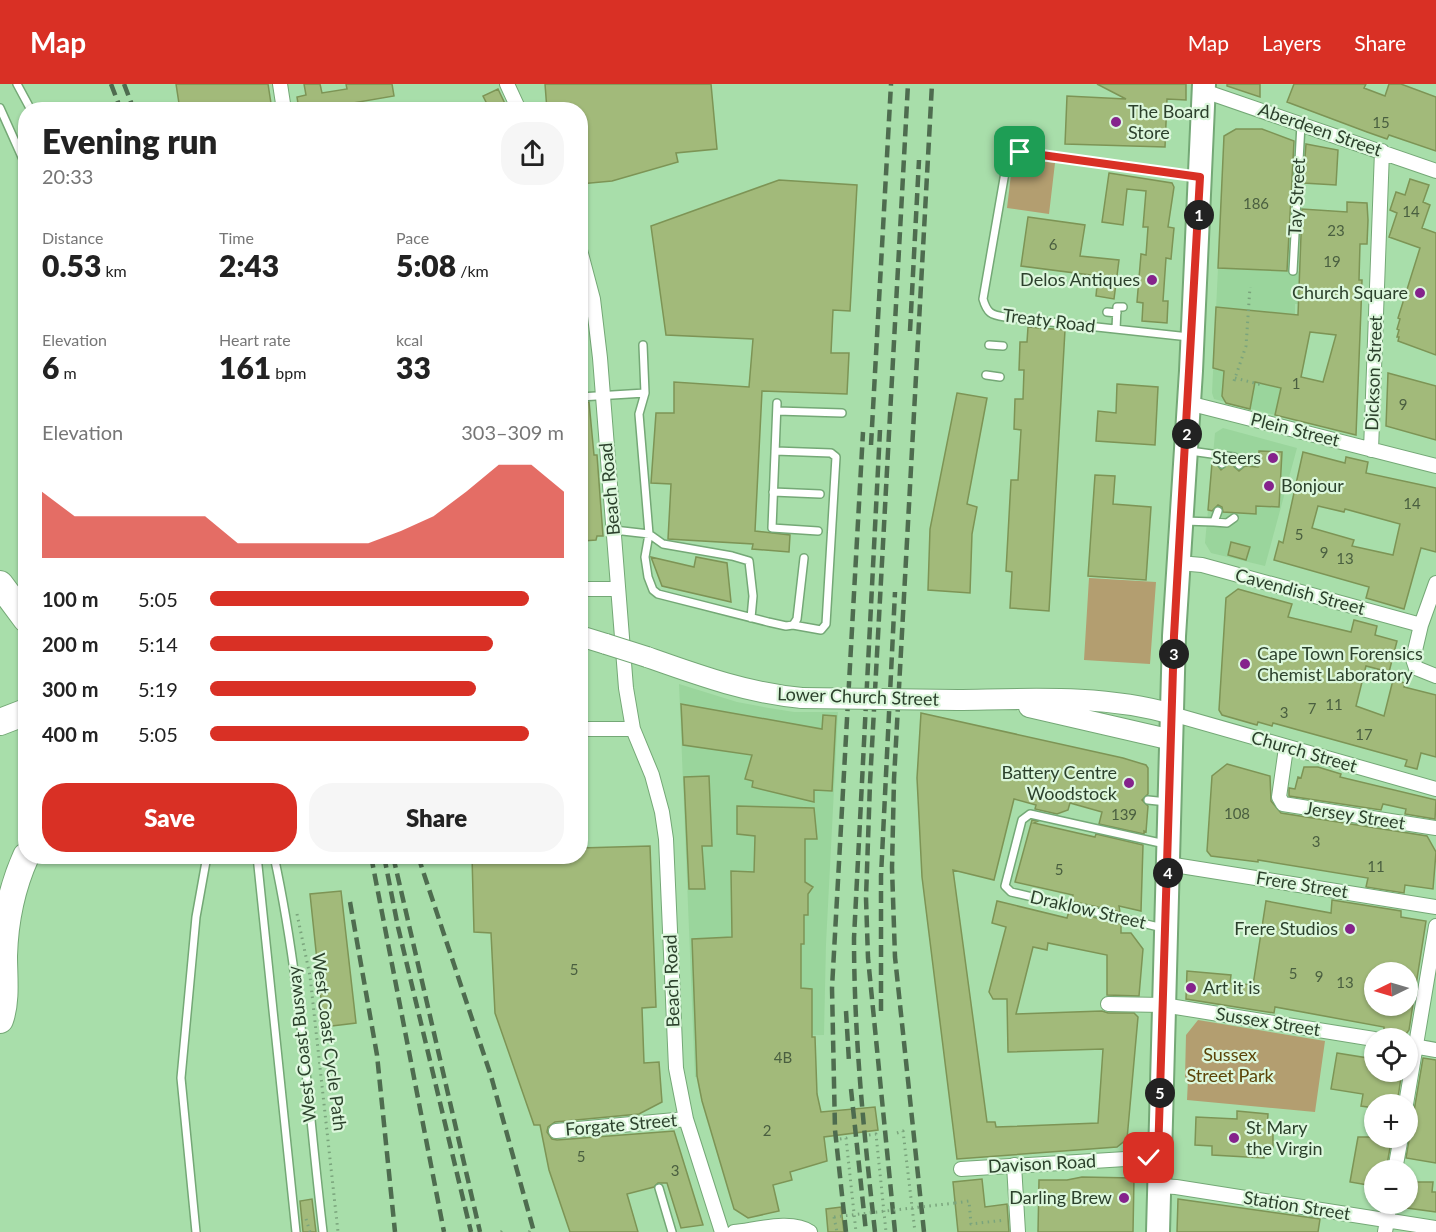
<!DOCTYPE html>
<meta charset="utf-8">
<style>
body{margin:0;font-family:Lato,sans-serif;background:#f6f6f6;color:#222;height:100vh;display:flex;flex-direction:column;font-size:22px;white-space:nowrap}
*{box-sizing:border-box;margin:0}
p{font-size:20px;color:#767676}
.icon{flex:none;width:33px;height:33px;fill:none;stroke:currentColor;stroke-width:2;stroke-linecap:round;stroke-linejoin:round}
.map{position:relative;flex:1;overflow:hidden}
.details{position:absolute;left:18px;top:18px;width:570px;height:762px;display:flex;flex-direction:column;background:#fff;border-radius:24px;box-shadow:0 2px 4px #0004}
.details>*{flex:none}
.needle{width:39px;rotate:265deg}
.tools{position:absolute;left:1364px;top:878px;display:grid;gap:12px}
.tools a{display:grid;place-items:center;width:54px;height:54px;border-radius:50%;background:#fff;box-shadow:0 2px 4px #0004;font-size:30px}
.pin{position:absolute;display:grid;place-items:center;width:51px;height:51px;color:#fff;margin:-26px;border-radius:12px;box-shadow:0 3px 9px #0006}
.km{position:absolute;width:30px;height:30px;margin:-15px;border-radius:50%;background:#222;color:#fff;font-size:16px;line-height:30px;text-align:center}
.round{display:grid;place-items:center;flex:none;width:63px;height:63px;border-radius:24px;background:#f6f6f6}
.head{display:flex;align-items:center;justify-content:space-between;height:102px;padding:0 24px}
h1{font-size:33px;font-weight:800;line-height:45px}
.figures{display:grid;grid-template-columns:repeat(3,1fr);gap:9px;height:102px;padding:6px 24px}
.figures div{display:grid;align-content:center}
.figures b{font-size:30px;font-weight:800}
.figures small{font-size:16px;font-weight:400}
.figures p{font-size:16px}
.chart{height:168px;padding:12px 24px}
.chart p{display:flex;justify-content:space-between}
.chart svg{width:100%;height:108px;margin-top:6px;fill:#d93025;opacity:.7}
.primary-button{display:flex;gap:12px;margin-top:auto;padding:12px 24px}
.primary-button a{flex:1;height:69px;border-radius:24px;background:#d93025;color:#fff;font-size:24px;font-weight:800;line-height:69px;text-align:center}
.primary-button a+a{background:#f6f6f6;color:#222}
ul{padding:0 24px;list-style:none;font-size:20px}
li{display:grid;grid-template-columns:96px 72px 1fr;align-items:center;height:45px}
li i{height:15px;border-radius:8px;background:#d93025}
header{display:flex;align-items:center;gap:36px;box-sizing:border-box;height:84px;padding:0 30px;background:#d93025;color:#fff}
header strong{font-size:28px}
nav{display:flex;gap:33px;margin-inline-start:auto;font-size:21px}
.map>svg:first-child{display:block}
.built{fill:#9ad59c}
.green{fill:#b39e70}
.building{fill:#a2ba7a;stroke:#7d9455;stroke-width:1.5;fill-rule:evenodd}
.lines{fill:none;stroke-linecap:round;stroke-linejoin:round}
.lane-casing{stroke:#74a876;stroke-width:10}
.street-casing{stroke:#74a876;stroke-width:16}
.secondary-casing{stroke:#74a876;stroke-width:22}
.primary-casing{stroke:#74a876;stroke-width:26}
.highway-casing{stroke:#74a876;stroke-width:28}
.path{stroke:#7aa47c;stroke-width:3;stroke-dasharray:1.5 4.5;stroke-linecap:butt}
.lane{stroke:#fff;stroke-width:7}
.street{stroke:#fff;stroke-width:14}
.secondary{stroke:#fff;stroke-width:20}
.primary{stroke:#fff;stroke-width:22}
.highway{stroke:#fff;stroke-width:26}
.rail{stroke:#4e6c4f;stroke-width:4.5;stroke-dasharray:12 6;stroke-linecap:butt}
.secondary-bridge-casing{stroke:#74a876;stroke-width:22;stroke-linecap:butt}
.path-bridge{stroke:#7aa47c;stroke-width:3;stroke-dasharray:1.5 4.5;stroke-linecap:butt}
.secondary-bridge{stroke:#fff;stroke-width:20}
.route-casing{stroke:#fff;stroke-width:12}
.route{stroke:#d93025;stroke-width:8}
.poi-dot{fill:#85238c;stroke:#dcf7dc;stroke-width:2}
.labels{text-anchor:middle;stroke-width:4.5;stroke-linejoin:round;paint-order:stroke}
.number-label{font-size:15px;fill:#4a5f40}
.poi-label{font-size:18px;fill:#2c412c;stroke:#dcf7dc;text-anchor:end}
.street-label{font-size:18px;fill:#2c412c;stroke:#dcf7dc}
.park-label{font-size:18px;fill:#5b4407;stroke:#dcf7dc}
</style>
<header>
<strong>Map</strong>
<nav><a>Map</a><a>Layers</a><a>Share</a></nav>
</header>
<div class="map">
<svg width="1436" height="1148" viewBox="0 0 1436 1148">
<rect width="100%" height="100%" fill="#a8deaa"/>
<path class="built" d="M 1218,184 L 1334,189 L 1333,221 L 1295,220 L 1295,230 L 1275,331 L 1214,315 L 1212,309 Z
M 1223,344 L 1297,364 L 1265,482 L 1211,469 L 1205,459 L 1215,349 Z
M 679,600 L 737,618 L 769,624 L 794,628 L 838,628 L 826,860 L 824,951 L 741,952 L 741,991 L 695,993 Z"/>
<path class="green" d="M 1019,75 L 1055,79 L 1049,130 L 1007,124 L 1012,82 Z
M 1089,494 L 1156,498 L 1150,580 L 1084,576 Z
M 1198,936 L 1325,957 L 1315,1028 L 1187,1016 L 1188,995 L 1185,993 L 1186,951 Z"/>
<path class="building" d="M 176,0 L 268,0 L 272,26 L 180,26 Z
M 304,0 L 320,0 L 322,9 L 347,5 L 346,0 L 392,0 L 394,12 L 312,26 L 299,26 L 297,13 L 306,11 Z
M 545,0 L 711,0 L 717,65 L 676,69 L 678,78 L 612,97 L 580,100 L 580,26 L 547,26 Z
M 1097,0 L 1186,0 L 1186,16 L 1167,15 L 1165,63 L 1065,60 L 1067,12 L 1126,15 Z
M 1227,0 L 1260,0 L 1260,13 L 1227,2 Z
M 1294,0 L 1366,0 L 1364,4 L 1385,12 L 1389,0 L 1401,0 L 1436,13 L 1436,67 L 1389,51 L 1387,55 L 1367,48 L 1287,18 Z
M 498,5 L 508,26 L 490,26 L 483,12 Z
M 1236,45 L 1262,45 L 1294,57 L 1287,187 L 1218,184 L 1224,52 Z
M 1306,60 L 1338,66 L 1336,101 L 1303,99 Z
M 1109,89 L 1172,99 L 1174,103 L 1168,143 L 1174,144 L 1171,175 L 1166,174 L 1163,217 L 1168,217 L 1167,239 L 1142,237 L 1143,219 L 1137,218 L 1141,170 L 1146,171 L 1148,143 L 1143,143 L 1146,107 L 1127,105 L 1123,141 L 1102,138 Z
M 1410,95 L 1429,101 L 1423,118 L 1430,121 L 1422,144 L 1436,149 L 1436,271 L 1398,257 L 1399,253 L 1397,253 L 1399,246 L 1397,245 L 1400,235 L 1398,234 L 1420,164 L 1389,153 L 1397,129 L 1390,126 L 1396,108 L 1405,111 Z
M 779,96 L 857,101 L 850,227 L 833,226 L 831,269 L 849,269 L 847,310 L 762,307 L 755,447 L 790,451 L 789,468 L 752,465 L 753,460 L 668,455 L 671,400 L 651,399 L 656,329 L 674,329 L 674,298 L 749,303 L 753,255 L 666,251 L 651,142 Z
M 1347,118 L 1367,119 L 1368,136 L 1367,160 L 1360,160 L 1359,196 L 1362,196 L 1361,225 L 1356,351 L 1275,331 L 1281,304 L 1255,298 L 1250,325 L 1226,319 L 1222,312 L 1224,287 L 1213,284 L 1216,223 L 1298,231 L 1302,125 L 1347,128 ZM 1310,248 L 1336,251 L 1323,298 L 1301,293 Z
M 1028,133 L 1085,141 L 1080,172 L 1119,176 L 1114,215 L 1096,212 L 1098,192 L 1021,182 Z
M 1028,243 L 1065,246 L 1049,527 L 1010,524 L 1012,488 L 1006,487 L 1011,396 L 1018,396 L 1021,346 L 1014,345 L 1015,315 L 1023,315 L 1024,286 L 1019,286 L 1020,258 L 1027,258 Z
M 1388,289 L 1436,302 L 1436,356 L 1386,342 Z
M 1117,300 L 1158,303 L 1155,361 L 1096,357 L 1098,327 L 1116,329 Z
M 957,309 L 987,314 L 967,420 L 977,423 L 972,450 L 970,509 L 928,506 L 930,445 Z
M 589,318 L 594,371 L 597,371 L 603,452 L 597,452 L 596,456 L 583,457 L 580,422 L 580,319 Z
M 1259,367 L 1282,368 L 1279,423 L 1256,422 L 1256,430 L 1223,428 L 1222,423 L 1218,421 L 1212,427 L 1208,426 L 1212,379 L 1216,379 L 1221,386 L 1228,380 L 1232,381 L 1239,387 L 1245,382 L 1258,383 Z
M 1303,368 L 1345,379 L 1346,373 L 1368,378 L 1366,389 L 1436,404 L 1436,468 L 1421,464 L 1404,525 L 1366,514 L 1369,503 L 1274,476 L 1279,457 L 1283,459 ZM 1318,422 L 1344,428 L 1345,425 L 1400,440 L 1393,471 L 1352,462 L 1354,456 L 1312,444 Z
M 1095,391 L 1115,392 L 1113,420 L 1151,423 L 1146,496 L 1088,492 Z
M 1231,458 L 1250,463 L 1246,476 L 1228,471 Z
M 651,473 L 694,483 L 696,473 L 727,479 L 731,518 L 662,502 Z
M 1238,505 L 1292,520 L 1288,533 L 1351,548 L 1354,536 L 1377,542 L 1375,551 L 1397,557 L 1389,588 L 1366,582 L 1356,622 L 1384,632 L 1393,596 L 1405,599 L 1404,603 L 1436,611 L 1436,673 L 1421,669 L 1417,685 L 1405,682 L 1407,676 L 1273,639 L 1272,642 L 1258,638 L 1257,641 L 1222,631 L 1219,626 L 1226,514 Z
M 681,620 L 822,645 L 823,631 L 836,632 L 832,707 L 814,706 L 814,718 L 752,703 L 753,697 L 745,695 L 752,671 L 683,661 Z
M 921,629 L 1123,674 L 1146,681 L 1148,684 L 1148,710 L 1142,716 L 1148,722 L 1146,748 L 1144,747 L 1144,750 L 1099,740 L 1102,728 L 1070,719 L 1068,726 L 1057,730 L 1035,725 L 1036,721 L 1014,715 L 994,796 L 953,786 L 987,1038 L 995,1038 L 996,1043 L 1098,1039 L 1103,965 L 1008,968 L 1007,915 L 993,915 L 989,908 L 1006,843 L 992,839 L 997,817 L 1067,834 L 1069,827 L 1121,840 L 1121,849 L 1131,849 L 1143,865 L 1139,912 L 1107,911 L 1107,871 L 1048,859 L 1047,866 L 1033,863 L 1016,930 L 1102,927 L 1108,929 L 1134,929 L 1138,933 L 1127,1055 L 1117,1063 L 957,1075 L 922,793 L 917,694 Z
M 1227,680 L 1270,692 L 1271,717 L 1281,729 L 1427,752 L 1436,768 L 1433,805 L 1405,801 L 1404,809 L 1366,803 L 1368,794 L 1258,776 L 1258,778 L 1211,772 L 1207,767 L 1212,692 Z
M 1304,683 L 1318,683 L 1341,690 L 1340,693 L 1436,716 L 1435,735 L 1405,730 L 1406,725 L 1383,720 L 1381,726 L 1289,712 L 1289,704 L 1295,705 L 1298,693 L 1301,694 Z
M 709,692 L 712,762 L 702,762 L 705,805 L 689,805 L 684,693 Z
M 737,722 L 814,724 L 817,755 L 805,755 L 805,798 L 813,803 L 808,810 L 808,831 L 804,831 L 804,860 L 801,860 L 801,904 L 812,905 L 812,953 L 815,953 L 817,1010 L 821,1028 L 875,1023 L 878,1046 L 824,1053 L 827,1077 L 790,1088 L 792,1096 L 773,1101 L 779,1127 L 748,1134 L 734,1125 L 702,1017 L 697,992 L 692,855 L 732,853 L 731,787 L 754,788 L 755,752 L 737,750 Z
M 1032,736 L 1038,737 L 1034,739 L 1095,753 L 1096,750 L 1143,761 L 1141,827 L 1119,822 L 1120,828 L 1071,817 L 1073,811 L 1015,798 Z
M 650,762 L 656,923 L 642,924 L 644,979 L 659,978 L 662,1018 L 639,1030 L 555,1038 L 548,1043 L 547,1048 L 552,1055 L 557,1056 L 674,1047 L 703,1141 L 681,1144 L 667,1099 L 658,1099 L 654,1103 L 627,1110 L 638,1148 L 570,1148 L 549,1086 L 540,1041 L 534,1041 L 495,929 L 491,849 L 474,848 L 472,772 L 580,772 L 580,764 Z
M 341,807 L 356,939 L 324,943 L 310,810 Z
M 1332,816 L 1401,827 L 1401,833 L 1426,837 L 1409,946 L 1406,950 L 1384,946 L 1384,943 L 1275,923 L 1274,929 L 1186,915 L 1187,887 L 1231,891 L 1230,899 L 1253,901 L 1266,817 L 1331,829 ZM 1374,888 L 1407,888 L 1407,921 L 1374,921 L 1371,918 Z
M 1337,969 L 1374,975 L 1374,987 L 1402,987 L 1397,1020 L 1374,1020 L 1374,1024 L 1361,1022 L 1363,1010 L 1331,1005 Z
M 1423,974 L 1436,976 L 1436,1079 L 1406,1074 Z
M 1237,1027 L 1268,1030 L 1267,1047 L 1273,1047 L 1273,1064 L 1264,1064 L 1264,1074 L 1212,1071 L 1212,1062 L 1195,1061 L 1196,1033 L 1237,1035 Z
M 1358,1053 L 1392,1053 L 1386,1086 L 1374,1086 L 1374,1102 L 1350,1098 Z
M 1082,1093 L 1134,1094 L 1133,1148 L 1038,1148 L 1039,1096 L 1067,1096 Z
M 982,1095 L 985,1123 L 1007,1120 L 1009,1148 L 958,1148 L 953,1098 Z
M 1414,1098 L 1433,1098 L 1432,1108 L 1436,1108 L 1436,1128 L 1407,1124 L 1407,1103 L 1413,1104 Z
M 312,1115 L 316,1148 L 303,1148 L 300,1117 Z
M 1178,1115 L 1320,1135 L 1318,1148 L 1177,1148 Z
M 841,1123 L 844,1148 L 828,1148 L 826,1125 Z"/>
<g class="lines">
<g class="lane-casing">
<path id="lane" d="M 17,0 L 31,26
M 0,24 L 26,82
M 1293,187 L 1301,40
M 1107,228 L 1117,229
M 1116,245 L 1117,223 L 1123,223
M 1189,253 L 1005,233 C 991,231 987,229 983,215 L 1007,77 C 1014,69 1020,68 1030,69 L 1198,93
M 643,261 L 645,309 L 639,330 L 649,450 L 645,473 L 648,493 L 653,506 L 658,510 L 768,538 L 786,542 L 793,541 L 797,535 L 804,474
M 989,261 L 1003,262
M 986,291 L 1000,293
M 580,313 L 645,309
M 777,319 L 772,444 L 818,447
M 777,327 L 842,329
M 775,367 L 831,369 L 836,373 L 826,540 L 821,546 L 793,541
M 1190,367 L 1219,371 L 1222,380
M 1219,371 L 1234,373 L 1239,381
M 773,408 L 820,410
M 1184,437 L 1214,438 L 1218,427
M 1214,438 L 1227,439 L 1234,434
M 614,446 L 649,450 L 663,460 L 732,472 L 749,477 L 753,512 L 751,534
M 1148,716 L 1167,718
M 257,772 L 296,1148
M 274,772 C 301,896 308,1023 323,1148
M 1163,844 L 1011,808 L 1005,802 L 1022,736 L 1030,730 L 1165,760
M 659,1104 L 672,1148
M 196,1148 L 181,994 L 196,833 L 207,772"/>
</g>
<g class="street-casing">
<path id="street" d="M 280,0 L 284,26
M 507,0 L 519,26
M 1204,7 L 1436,87
M 580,166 L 593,215 L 600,274 L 626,604 L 633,645 L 652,691 L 662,728 L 666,755 L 676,984 L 686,1035 L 722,1148
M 1188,319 L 1436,382
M 1371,366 L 1382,67
M 1179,479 L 1202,481 L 1421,541
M 1436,499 L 1421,541 L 1413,575 L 1416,584 L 1436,592
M 580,505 L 618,505
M 1172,630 L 1436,705
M 580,645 L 633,645
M 1286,664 L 1279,713 L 1283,720 L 1436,744
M 1168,780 L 1436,823
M 1108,920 L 1163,921 L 1374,955
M 1408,961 L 1436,966
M 1406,1020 L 1436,842
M 556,1047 L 686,1035
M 1014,1081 L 1018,1148
M 961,1085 L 1158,1073
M 1395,1086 L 1401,1053
M 1158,1102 L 1176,1103 L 1436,1144
M 734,1148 C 755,1146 792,1135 810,1148
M 1385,1148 L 1390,1119"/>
</g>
<g class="secondary-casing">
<path id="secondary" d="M 580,552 L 606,560
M 647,573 C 698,591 747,609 802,614
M 957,616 C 1029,615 1102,610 1172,630
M 1029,623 L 1172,656"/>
</g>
<g class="primary-casing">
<path id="primary" d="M 1158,1148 L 1174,552 L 1191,287 L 1204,0"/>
</g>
<g class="highway-casing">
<path id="highway" d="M 0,500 L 26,535
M 0,638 L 26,628
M 0,936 C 7,917 4,892 4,872 C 5,837 12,803 26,772"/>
</g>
<path class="path" d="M 1235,294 L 1262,301
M 1234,297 L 1246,262 L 1250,203
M 297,830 L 310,892 L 338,1148
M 897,1049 L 903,1047 L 915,1148
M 869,1051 L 876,1050 L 886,1148
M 840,1055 L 846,1054 L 856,1148
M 955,1119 L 969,1117 L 971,1140 L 1005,1136
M 834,1133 L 837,1148
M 306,1135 L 310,1148
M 501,1148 L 503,1146
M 529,1148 L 531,1145"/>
<use href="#lane" class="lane"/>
<use href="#street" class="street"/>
<use href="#secondary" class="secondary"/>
<use href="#primary" class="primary"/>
<use href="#highway" class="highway"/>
<path class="rail" d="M 111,0 L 121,26
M 124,0 L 134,26
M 910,247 L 919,76
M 871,361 L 891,0
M 371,772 L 444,1148
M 384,772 L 398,843 L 471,1148
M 393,772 L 480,1148
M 418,772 L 491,992 L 534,1148
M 350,818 L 377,971 L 395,1148
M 846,927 L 849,978
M 881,927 L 881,792 L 895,508
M 851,1005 L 866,1148
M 846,1148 L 835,1046 L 832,904 L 863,348
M 875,1148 C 864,1050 854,953 854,854 L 880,346
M 895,1148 L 868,874 L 866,814 L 870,699 L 908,0
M 924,1148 L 895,873 L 892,784 L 894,695 L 932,0"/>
<g class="secondary-bridge-casing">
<path id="secondary-bridge" d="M 606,560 L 647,573
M 802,614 L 957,616"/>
</g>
<path class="path-bridge" d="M 834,1133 L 955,1119"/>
<use href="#secondary-bridge" class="secondary-bridge"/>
</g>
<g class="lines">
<g class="route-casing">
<path id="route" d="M 1020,68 L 1200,93 L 1174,552 L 1158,1073 L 1149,1074"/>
</g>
<use href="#route" class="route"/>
</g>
<g class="poi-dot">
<circle cx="1116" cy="38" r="6"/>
<circle cx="1152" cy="196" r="6"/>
<circle cx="1420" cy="209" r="6"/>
<circle cx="1273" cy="374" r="6"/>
<circle cx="1269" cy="402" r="6"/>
<circle cx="1245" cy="580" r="6"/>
<circle cx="1129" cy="699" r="6"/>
<circle cx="1350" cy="845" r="6"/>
<circle cx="1191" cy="904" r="6"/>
<circle cx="1234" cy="1054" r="6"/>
<circle cx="1124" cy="1114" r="6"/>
</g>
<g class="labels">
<g class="number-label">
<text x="1381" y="44">15</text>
<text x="1256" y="125">186</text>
<text x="1411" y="133">14</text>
<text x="1336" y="152">23</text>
<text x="1053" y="166">6</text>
<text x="1332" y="183">19</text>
<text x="1296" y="305">1</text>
<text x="1403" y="326">9</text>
<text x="1412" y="425">14</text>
<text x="1299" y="456">5</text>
<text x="1324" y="474">9</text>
<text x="1345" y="480">13</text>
<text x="1334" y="626">11</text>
<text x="1312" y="630">7</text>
<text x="1284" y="634">3</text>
<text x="1364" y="656">17</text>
<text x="1237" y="735">108</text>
<text x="1124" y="736">139</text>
<text x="1316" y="763">3</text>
<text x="1376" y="788">11</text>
<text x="1059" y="791">5</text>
<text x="574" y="891">5</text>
<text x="1293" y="895">5</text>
<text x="1319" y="898">9</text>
<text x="1345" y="904">13</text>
<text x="783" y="979">4B</text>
<text x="767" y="1052">2</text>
<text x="581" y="1078">5</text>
<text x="675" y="1092">3</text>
</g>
<g class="poi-label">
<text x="1128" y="34" text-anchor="start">The Board<tspan x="1128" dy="21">Store</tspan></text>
<text x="1140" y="202">Delos Antiques</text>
<text x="1408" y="215">Church Square</text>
<text x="1261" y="380">Steers</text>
<text x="1281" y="408" text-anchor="start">Bonjour</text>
<text x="1257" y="576" text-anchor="start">Cape Town Forensics<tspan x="1257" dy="21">Chemist Laboratory</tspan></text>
<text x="1117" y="695">Battery Centre<tspan x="1117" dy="21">Woodstock</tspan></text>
<text x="1338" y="851">Frere Studios</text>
<text x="1203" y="910" text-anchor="start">Art it is</text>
<text x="1246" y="1050" text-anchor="start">St Mary<tspan x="1246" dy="21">the Virgin</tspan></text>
<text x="1112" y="1120">Darling Brew</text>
</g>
<g class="street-label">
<text transform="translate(1320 46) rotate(19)" y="6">Aberdeen Street</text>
<text transform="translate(1297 113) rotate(-87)" y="6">Tay Street</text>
<text transform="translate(1049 237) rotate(7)" y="6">Treaty Road</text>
<text transform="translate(1374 289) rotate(-88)" y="6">Dickson Street</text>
<text transform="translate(1295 346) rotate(14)" y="6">Plein Street</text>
<text transform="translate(610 405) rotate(-95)" y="6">Beach Road</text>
<text transform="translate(1300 508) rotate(15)" y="6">Cavendish Street</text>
<text transform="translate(858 613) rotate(2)" y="6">Lower Church Street</text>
<text transform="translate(1304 668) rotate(16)" y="6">Church Street</text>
<text transform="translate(1355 732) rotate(9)" y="6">Jersey Street</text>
<text transform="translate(1302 801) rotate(9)" y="6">Frere Street</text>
<text transform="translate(1088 826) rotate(13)" y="6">Draklow Street</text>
<text transform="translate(672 897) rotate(-92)" y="6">Beach Road</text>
<text transform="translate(1268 938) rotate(9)" y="6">Sussex Street</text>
<text transform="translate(329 958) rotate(83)" y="6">West Coast Cycle Path</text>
<text transform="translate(302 960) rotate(-96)" y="6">West Coast Busway</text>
<text transform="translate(621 1041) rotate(-5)" y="6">Forgate Street</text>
<text transform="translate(1042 1080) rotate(-3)" y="6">Davison Road</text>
<text transform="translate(1297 1122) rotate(9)" y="6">Station Street</text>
</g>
<g class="park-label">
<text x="1230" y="977">Sussex<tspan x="1230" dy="21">Street Park</tspan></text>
</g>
</g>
</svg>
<div class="tools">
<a><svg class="needle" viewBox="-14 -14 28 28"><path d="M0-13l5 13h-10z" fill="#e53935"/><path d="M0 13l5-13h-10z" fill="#767676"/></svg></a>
<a><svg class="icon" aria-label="locate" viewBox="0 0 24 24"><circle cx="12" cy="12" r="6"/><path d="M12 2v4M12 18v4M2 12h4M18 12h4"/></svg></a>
<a>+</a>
<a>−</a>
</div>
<div class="pin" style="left:1020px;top:68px;background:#1e9e55"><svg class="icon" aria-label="arrive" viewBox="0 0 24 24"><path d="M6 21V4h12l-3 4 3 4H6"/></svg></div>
<div class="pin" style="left:1149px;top:1074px;background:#d93025"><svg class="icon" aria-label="check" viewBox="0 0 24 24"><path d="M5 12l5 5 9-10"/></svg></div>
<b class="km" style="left:1199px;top:131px">1</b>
<b class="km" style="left:1187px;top:350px">2</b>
<b class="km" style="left:1174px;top:570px">3</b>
<b class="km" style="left:1168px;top:789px">4</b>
<b class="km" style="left:1160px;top:1009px">5</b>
<section class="details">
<div class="head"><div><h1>Evening run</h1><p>20:33</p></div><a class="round"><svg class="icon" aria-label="share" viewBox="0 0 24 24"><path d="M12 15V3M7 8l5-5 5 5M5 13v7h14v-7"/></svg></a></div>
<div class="figures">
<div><p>Distance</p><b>0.53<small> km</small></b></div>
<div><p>Time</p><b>2:43</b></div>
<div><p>Pace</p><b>5:08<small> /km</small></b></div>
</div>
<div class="figures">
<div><p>Elevation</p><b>6<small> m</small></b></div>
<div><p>Heart rate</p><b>161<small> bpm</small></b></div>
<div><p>kcal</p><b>33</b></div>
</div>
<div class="chart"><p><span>Elevation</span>303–309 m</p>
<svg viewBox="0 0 160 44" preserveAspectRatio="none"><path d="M0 44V17L10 27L20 27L30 27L40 27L50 27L60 38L70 38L80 38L90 38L100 38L110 33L120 27L130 17L140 6L150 6L160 17V44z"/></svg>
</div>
<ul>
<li><b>100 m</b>5:05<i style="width:90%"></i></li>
<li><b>200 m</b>5:14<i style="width:80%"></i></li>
<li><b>300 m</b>5:19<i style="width:75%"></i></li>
<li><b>400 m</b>5:05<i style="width:90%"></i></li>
</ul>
<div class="primary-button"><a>Save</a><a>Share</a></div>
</section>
</div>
